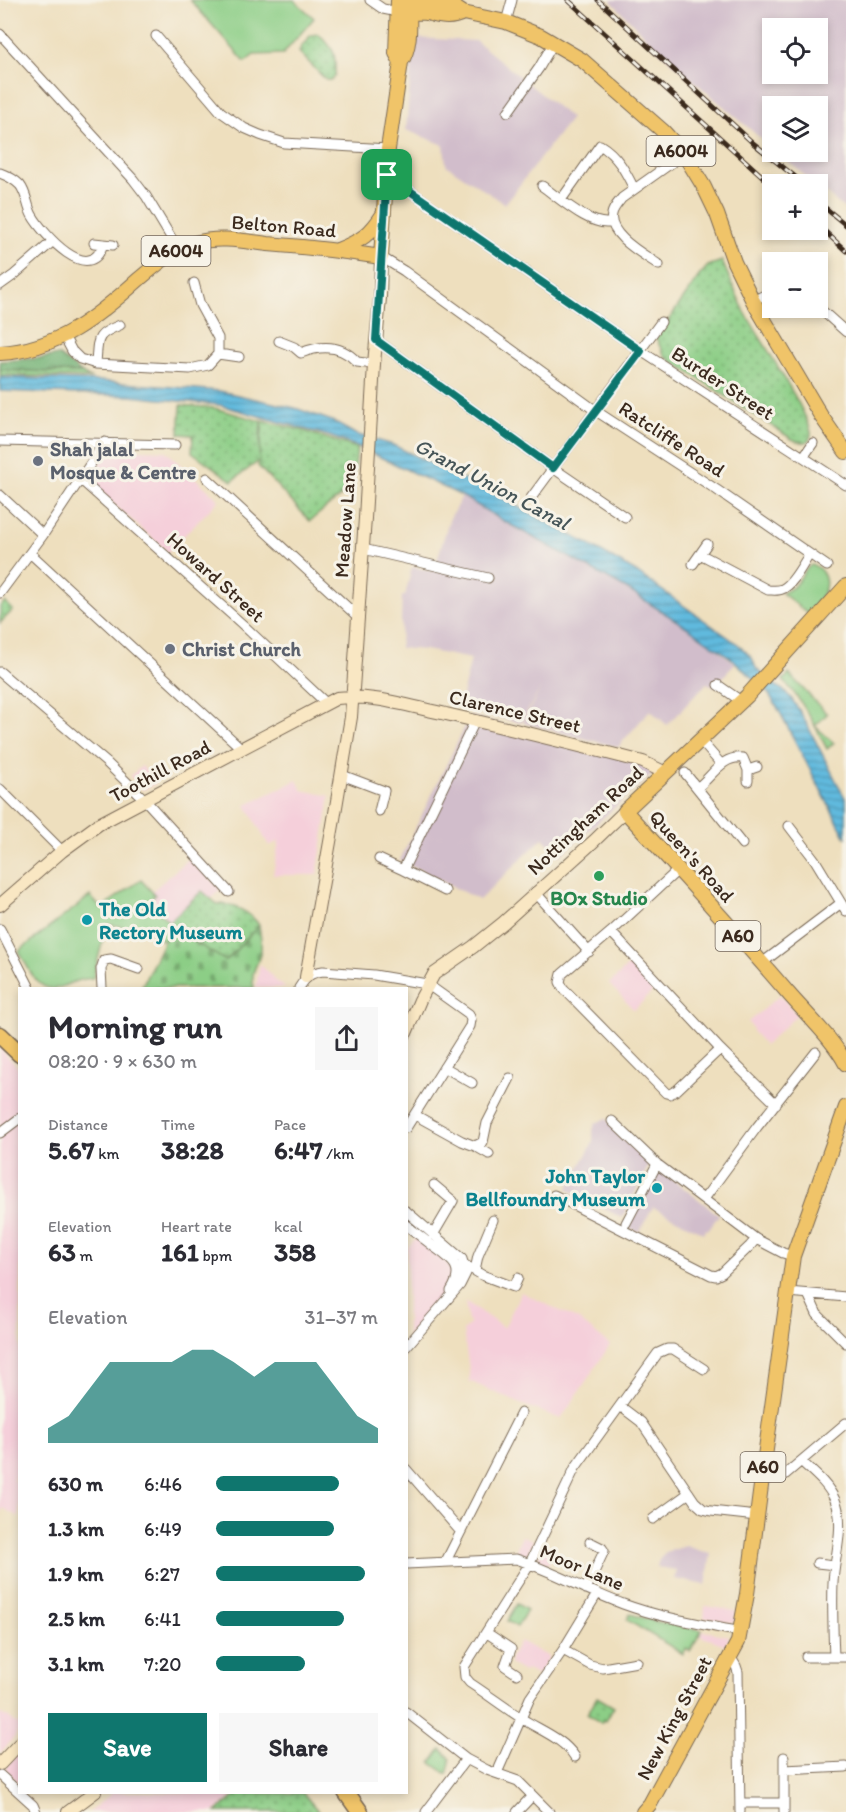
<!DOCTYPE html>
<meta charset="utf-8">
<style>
body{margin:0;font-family:Itim,sans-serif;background:#f7f7f7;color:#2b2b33;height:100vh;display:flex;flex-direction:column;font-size:22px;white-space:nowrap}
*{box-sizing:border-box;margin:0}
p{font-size:20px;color:#7c7c81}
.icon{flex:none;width:33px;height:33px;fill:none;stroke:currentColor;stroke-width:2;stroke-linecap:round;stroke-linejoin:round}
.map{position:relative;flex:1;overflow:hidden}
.panel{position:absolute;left:18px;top:987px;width:390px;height:807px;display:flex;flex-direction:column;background:#fff;border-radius:0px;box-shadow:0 3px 9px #0003}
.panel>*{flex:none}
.fabs{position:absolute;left:762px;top:18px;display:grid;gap:12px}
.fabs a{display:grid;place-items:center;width:66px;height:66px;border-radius:0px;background:#fff;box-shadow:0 3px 9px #0003;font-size:30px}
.pin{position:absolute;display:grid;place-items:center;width:51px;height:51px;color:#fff;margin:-26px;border-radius:12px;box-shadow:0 3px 9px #0006}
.round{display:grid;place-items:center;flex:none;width:63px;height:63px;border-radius:0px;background:#f7f7f7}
.summary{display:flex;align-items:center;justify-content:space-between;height:102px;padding:0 30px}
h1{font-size:33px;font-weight:800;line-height:45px}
.metrics{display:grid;grid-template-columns:repeat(3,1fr);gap:9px;height:102px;padding:6px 30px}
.metrics div{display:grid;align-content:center}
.metrics b{font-size:26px;font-weight:800}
.metrics small{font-size:16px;font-weight:400}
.metrics p{font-size:16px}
.chart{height:168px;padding:12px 30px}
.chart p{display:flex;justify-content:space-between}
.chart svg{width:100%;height:108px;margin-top:6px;fill:#0f766e;opacity:.7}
.action{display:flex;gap:12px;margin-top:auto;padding:12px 30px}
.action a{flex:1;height:69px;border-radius:0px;background:#0f766e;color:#fff;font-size:24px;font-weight:800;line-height:69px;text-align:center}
.action a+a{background:#f7f7f7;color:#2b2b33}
ul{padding:0 30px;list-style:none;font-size:20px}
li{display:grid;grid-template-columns:96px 72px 1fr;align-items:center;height:45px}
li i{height:15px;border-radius:8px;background:#0f766e}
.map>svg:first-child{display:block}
.built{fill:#f5cfda}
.industrial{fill:#d1bdcb;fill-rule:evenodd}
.green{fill:#8cce86;stroke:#647c52;stroke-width:1.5}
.forest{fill:url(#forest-crowns);stroke:#566e48;stroke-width:1.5}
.cemetery{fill:url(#cemetery-stones);stroke:#647c52;stroke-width:1.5}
.park{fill:url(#park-dots);stroke:#647c52;stroke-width:1.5}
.water{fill:url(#water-rules);stroke:#4e727e;stroke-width:1.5}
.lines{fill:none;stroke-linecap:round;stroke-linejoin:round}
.street-casing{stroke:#7a6956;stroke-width:11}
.secondary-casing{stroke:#7a6956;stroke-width:14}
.primary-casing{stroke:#7a6956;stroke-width:16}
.highway-casing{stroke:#7a6956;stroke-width:19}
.street{stroke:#fff;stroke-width:9}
.secondary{stroke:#f9e7c3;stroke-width:12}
.primary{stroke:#f0c469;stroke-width:14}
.highway{stroke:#f0c469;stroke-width:16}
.rail-casing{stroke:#3b2a1e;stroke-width:5}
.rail{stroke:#f7f3e8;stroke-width:3;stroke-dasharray:9;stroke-linecap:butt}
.route-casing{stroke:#fff;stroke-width:12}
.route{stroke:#0f766e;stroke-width:8}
.worship-dot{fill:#6b7280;stroke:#f7f3e8;stroke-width:2}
.leisure-dot{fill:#2e9e5b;stroke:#f7f3e8;stroke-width:2}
.culture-dot{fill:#0f9aa8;stroke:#f7f3e8;stroke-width:2}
.labels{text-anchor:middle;stroke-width:6;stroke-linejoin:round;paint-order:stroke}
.shield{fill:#f7f3e8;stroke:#73665b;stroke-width:1.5}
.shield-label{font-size:18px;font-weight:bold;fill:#3b2a1e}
.street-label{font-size:20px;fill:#3b2a1e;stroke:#f7f3e8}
.worship-label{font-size:20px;font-weight:bold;fill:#5b616d;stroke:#f7f3e8;text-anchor:start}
.leisure-label{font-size:20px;font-weight:bold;fill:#27864d;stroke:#f7f3e8}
.culture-label{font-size:20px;font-weight:bold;fill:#0d838f;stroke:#f7f3e8;text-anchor:start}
.water-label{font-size:21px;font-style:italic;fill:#465558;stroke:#f7f3e8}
</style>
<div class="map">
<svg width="846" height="1812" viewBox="0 0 846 1812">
<defs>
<pattern id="forest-crowns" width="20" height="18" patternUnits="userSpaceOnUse" patternTransform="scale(1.5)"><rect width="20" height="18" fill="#71b173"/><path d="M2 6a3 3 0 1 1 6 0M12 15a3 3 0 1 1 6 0" fill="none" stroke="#5e905e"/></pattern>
<pattern id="cemetery-stones" width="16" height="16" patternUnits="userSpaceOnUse" patternTransform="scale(1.5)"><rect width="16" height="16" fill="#8cce86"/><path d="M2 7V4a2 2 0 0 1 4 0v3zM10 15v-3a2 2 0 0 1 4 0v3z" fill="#74a76d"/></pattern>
<pattern id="park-dots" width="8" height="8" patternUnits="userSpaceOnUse" patternTransform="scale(1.5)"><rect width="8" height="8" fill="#8cce86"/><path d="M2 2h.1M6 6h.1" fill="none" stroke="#74a76d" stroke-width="1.8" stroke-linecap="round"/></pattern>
<pattern id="water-rules" width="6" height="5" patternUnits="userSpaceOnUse" patternTransform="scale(1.5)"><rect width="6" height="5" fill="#60bade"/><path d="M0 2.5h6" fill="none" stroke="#5097b3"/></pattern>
</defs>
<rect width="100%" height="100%" fill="#f7f3e8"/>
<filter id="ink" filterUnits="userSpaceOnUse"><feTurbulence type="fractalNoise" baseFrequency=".0167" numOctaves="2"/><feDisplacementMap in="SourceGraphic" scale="12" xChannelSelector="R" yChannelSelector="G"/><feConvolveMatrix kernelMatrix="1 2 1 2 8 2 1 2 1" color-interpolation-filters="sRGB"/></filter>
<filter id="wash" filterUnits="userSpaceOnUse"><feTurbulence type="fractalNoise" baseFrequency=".008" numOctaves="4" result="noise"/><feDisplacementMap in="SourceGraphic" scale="24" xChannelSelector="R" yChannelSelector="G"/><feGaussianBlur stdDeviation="1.35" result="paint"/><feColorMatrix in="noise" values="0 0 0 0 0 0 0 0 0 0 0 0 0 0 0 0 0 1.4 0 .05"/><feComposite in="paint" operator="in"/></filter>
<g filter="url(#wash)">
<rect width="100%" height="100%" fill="#eedfbe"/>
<path class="built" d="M 110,449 L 166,451 L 219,500 L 168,552 L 87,481 Z
M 142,766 L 156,783 L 143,790 L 130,776 Z
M 297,780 L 302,790 L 330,796 L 317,875 L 273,875 L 279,841 L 269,846 L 246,805 Z
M 190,858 L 221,889 L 211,899 L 201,891 L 169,922 L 149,901 L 156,895 L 152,891 Z
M 260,964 L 276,981 L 286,988 L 257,988 L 256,986 Z
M 630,964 L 654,990 L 634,1010 L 609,984 Z
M 780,995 L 797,1015 L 765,1045 L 752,1031 L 753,1029 L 748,1022 Z
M 0,1048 L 20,1070 L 20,1464 L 13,1480 L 19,1484 L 19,1517 L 3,1508 L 0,1515 Z
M 416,1238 L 445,1260 L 453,1271 L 448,1287 L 407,1338 L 407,1248 Z
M 521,1292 L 579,1320 L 610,1345 L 561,1419 L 521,1404 L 469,1381 L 470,1375 L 463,1331 L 471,1323 L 468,1321 L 465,1301 L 504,1328 Z
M 522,1536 L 533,1540 L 528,1553 L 525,1554 L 515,1552 Z
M 544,1544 L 555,1549 L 548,1564 L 537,1560 Z
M 705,1606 L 736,1611 L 735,1623 L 704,1618 Z
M 703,1631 L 729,1636 L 729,1637 L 726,1645 L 700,1636 Z
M 520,1641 L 549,1657 L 537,1676 L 526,1669 L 524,1672 L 510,1664 L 510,1658 Z
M 0,1713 L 20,1725 L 19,1730 L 14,1738 L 0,1753 Z
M 19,1751 L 19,1784 L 5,1769 Z
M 112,1793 L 112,1792 L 237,1793 L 214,1812 L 89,1812 Z"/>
<path class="industrial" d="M 610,0 L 846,0 L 846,210 L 777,152 L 818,152 L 818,106 L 772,106 L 772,148 L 660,52 ZM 818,28 L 818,74 L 772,74 L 772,28 Z
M 414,38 L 476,41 L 571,118 L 505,204 L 446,165 L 444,145 L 406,130 Z
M 462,496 L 511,526 L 613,580 L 690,628 L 735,663 L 715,687 L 707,683 L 667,725 L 650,710 L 618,747 L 523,723 L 541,687 L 521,723 L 459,708 L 471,659 L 425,650 L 400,648 L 402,596 L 405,596 L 412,567 L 434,571 L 449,520 Z
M 470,716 L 660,767 L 560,856 L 543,838 L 479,900 L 400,860 Z
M 606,1118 L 620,1137 L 650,1163 L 622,1218 L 567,1189 L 593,1143 L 593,1129 L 596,1123 Z
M 659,1169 L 719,1215 L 708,1230 L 706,1229 L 703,1233 L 653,1207 L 639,1232 L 627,1227 Z
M 686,1546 L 701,1551 L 711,1553 L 706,1585 L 675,1579 L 677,1570 L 657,1567 L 659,1560 L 666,1552 Z"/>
<path class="green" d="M 190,0 L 294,0 L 314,18 L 283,54 L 254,55 L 245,62 Z
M 0,370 L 82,373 L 90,378 L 0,375 Z
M 811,565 C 817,566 818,567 822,572 C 833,588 817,601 808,614 L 782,593 C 802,585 798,575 811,565 Z
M 789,674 L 827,714 L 815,726 L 834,743 L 827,749 C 813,722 804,703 783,680 Z
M 141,880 L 155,895 L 149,901 L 169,922 L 192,900 L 195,904 L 182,933 L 174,928 L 164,941 L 138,928 L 128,928 L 107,924 L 93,978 C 80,979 72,982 61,987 C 38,996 28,967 19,951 L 90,896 L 101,908 Z
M 517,1604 L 527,1610 L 517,1627 L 507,1621 Z
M 630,1614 L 658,1622 L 702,1630 L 690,1651 L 686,1649 L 683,1654 L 627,1620 Z
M 441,1749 L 450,1758 L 450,1764 L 447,1774 L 431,1763 Z"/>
<path class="forest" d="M 58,355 L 82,373 L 0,370 L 0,361 L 42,358 Z"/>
<path class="cemetery" d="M 259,925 C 260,933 262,941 261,950 C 259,965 249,971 254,988 L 141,988 L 164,941 L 174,927 L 226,961 Z"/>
<path class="park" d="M 319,34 C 335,50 336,53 335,76 L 332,80 L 326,80 L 299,52 L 301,47 L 311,35 Z
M 722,261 C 729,278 737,295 745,312 C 756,332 813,420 811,435 C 809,446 799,442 792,439 L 665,357 L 656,338 L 699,276 L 708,266 Z
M 181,405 L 214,408 L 261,421 L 259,459 L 263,421 L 301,430 L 357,448 L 353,486 L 310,521 L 258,466 L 259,461 L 232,481 L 192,452 L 193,435 L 179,434 Z
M 5,602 L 13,610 L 0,623 L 0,606 Z
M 202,891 L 217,904 C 233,904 249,911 259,925 L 226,961 L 185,936 L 169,922 Z
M 597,1697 L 614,1707 L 606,1721 L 603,1720 L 601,1723 L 587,1714 Z
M 239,1793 L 303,1793 L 319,1812 L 216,1812 Z"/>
<path class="water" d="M 0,377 L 99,381 L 220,391 L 295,408 L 332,421 L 355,434 L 393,445 L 496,495 L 586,543 L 636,572 L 739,645 L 752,658 L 756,668 L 772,683 L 783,690 L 791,698 L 801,713 L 846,800 L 846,838 L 776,705 L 766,690 L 731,658 L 690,629 L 625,588 L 502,520 L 462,496 L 359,447 L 329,436 L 220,405 L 130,396 L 0,391 Z"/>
</g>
<g filter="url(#ink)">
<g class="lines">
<g class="street-casing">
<path id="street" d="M 370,0 L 383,9 L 398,12
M 506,22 L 512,0
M 0,34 L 133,179 L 146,196 L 178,249
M 156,36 L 221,112 L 244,128 L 260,135 L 284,143 L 388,149
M 508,112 L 539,68 L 554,42
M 0,173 C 8,176 14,179 20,185 C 27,194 27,206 32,215 C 43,234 90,287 103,244
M 387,175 L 641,351 L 846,485
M 542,186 C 558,197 593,229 612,222
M 561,200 L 600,145 C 617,155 626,172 634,189
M 94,243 L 113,245
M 381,257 L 404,271 L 596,411 L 717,490 L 827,566
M 659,265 C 645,255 607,235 612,214 C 613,208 618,203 622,198 L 684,154
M 0,285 L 14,275 L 53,241
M 753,301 L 772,291
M 818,307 L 846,332
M 759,312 L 772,305
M 64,336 L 72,351 L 80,359 L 96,364 L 190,369 L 208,365 L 218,354 L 218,338 L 200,305 L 194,283
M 376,340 L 553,468 L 625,517
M 279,341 L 294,347 L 301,353 C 321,345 341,344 357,362 L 374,364
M 218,354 L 239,357
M 96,364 C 98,338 95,335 120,325
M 0,441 L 175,445
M 804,456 L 813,443
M 207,478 L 358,617
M 81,480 L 242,624 L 326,703
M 0,495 L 43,535
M 531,498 L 661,322
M 363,549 L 488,578
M 30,553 L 242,749
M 700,554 L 768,590 C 773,590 778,591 782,589 C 792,586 803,564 809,555
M 693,564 L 707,544
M 0,593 L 43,535 L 105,442
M 0,672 L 107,763 L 145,800 L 229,892
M 718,685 L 741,701
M 700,740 L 721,764
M 685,773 L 742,844
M 342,775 L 384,791 L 379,811
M 748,781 L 748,770 L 757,767
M 697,788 C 712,777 722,755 743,758 L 748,770
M 0,789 L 62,851
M 789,826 L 815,860 L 846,911
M 379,859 L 403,870 L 475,721
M 679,869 L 611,932 L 562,974 L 560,982 L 563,988 L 666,1093 L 670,1094 L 677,1090 L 720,1049
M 403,870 L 445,891
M 535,892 L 589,952
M 0,929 L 30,988
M 611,932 L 720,1049 L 776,1104
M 762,963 L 841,903
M 102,988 L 101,969 L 104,960 L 111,959 L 139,969
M 299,988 C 306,977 309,973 323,971 L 374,975 L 427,984 L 469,1014 L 471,1020 L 470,1026 L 406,1128
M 444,1067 L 472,1083
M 415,1115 L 462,1141 L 475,1146 L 483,1142 L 487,1123 L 510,1078
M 612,1121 L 657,1164 L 756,1239 L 783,1253 L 793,1256
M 0,1133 L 20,1118
M 475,1146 L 489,1154
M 554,1195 L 711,1275 L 716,1276 L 722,1273 L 750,1246 L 756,1239
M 704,1199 L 757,1127 L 816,1052
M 406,1211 L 462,1259 L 466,1273 L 460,1285 L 406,1347
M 626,1223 L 657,1164
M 406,1225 C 415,1232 424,1239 433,1246 C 451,1259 466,1267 451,1291
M 433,1235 L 453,1201 L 434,1185
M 465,1265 L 482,1275 L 514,1287 L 518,1278
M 475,1270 L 478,1256 L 493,1220
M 788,1292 L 846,1297
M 808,1294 L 817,1314 L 846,1343
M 620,1406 L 641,1422 L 695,1502 L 703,1509 L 711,1511 L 757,1516
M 802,1462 C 814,1473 828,1484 835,1500 C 846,1525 834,1557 833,1583 C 832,1607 833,1632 834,1657
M 406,1469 L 460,1531
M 762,1478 L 781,1478 L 846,1423
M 653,1519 L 689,1493
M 446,1561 L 521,1413
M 817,1563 L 835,1565
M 406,1564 L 516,1559 C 553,1571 587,1591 623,1604 C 661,1618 701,1624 741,1632
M 586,1589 L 604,1551 L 602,1548 L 590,1542
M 487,1633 L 511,1649 L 505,1666 L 517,1674
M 563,1650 L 590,1665 L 603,1668 L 637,1662
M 730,1656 L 736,1666 L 738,1672 L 740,1812
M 806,1657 L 846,1657
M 406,1712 L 466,1759 L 487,1770 L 518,1781 L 549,1812
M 575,1757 C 563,1738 539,1730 521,1718 C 504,1707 487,1694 470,1683 L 465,1677 L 464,1667 L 530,1563 L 575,1468 L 658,1353 L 667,1349 L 673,1349 L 704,1369
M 784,1757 L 784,1812
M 784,1770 L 846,1767
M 497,1773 L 530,1698 L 563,1650 L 597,1594
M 0,1775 L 33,1805 L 36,1812
M 740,1803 L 784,1803
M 426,1812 L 466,1759
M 517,1812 L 532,1796"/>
</g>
<g class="secondary-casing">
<path id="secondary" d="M 0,905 L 62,851 L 99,824 L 337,698 C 373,694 411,707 446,714 C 512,729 577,745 643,762 L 666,773
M 306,977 L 333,825 L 351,717 L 365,518 L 374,364 L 380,298 L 381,257
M 406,1033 L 420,1000 L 434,974 L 473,947 L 503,923 L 594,841 L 625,811
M 0,1764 L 20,1743
M 68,1812 L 95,1792"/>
</g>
<g class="primary-casing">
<path id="primary" d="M 401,12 C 409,13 418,12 426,13 C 440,16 449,20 463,13
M 401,62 L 396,53 L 398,1 L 454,7 L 463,13 L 506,22 L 541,36 L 582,60 L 663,131 L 684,154 L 704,187 L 717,214 L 734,262 L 753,301 L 821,416 L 846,452
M 338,250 C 362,240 370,235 384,213
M 0,353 C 57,350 98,316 138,280 C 155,266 173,249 195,243 C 218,236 244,241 268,244 C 306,247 343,251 381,257 L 388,149 L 401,62 C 412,45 409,21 409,1
M 846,586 L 747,696 L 625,811 C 680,871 735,931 788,993 C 807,1015 833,1039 846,1064
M 643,1812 L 650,1804 L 738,1642 L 747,1594 L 762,1478 L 793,1256 L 846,1107"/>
</g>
<g class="highway-casing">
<path id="highway" d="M 0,1035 L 20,1054
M 346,1792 L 360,1812"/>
</g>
<use href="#street" class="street"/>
<use href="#secondary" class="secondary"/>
<use href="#primary" class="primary"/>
<use href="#highway" class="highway"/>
<g class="rail-casing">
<path id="rail" d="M 568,0 L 772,185
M 598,0 L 753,143 L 804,184
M 818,202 L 846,225
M 818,225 L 846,251"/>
</g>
<use href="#rail" class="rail"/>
</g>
</g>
<g class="lines" filter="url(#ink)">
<g class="route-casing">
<path id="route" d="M 387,175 L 641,351 L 553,468 L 376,340 Z"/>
</g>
<use href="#route" class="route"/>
</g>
<g class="worship-dot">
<circle cx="38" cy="461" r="6"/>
<circle cx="170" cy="649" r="6"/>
</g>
<circle class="leisure-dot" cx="599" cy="876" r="6"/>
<g class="culture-dot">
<circle cx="87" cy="920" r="6"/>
<circle cx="657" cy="1188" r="6"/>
</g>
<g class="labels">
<g class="shield">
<rect x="646.5" y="136" width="69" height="30" rx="4.5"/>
<rect x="141.5" y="236" width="69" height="30" rx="4.5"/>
<rect x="715.5" y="921" width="45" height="30" rx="4.5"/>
<rect x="740.5" y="1452" width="45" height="30" rx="4.5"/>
</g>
<g class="shield-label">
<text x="681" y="157">A6004</text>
<text x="176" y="257">A6004</text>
<text x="738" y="942">A60</text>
<text x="763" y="1473">A60</text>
</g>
<g class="street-label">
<text transform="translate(284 226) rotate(5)" y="7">Belton Road</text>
<text transform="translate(723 383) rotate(33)" y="7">Burder Street</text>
<text transform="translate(672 439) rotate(33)" y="7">Ratcliffe Road</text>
<text transform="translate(345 520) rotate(-86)" y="7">Meadow Lane</text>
<text transform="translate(216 577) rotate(42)" y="7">Howard Street</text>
<text transform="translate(515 711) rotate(13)" y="7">Clarence Street</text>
<text transform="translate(160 771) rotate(-28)" y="7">Toothill Road</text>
<text transform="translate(585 820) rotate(-43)" y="7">Nottingham Road</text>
<text transform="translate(692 856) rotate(48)" y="7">Queen's Road</text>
<text transform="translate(582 1567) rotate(23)" y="7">Moor Lane</text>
<text transform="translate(674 1718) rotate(-62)" y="7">New King Street</text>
</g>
<g class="worship-label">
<text x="50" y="456">Shah jalal<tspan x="50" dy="23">Mosque &amp; Centre</tspan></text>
<text x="182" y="656">Christ Church</text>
</g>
<g class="leisure-label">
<text x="599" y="905">BOx Studio</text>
</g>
<g class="culture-label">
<text x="99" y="916">The Old<tspan x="99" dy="23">Rectory Museum</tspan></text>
<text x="645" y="1183" text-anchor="end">John Taylor<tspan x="645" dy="23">Bellfoundry Museum</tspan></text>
</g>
<g class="water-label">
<text transform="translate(492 484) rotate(28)" y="7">Grand Union Canal</text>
</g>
</g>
</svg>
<div class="fabs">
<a><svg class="icon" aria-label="locate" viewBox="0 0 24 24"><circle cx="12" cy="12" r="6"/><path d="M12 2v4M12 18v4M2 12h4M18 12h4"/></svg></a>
<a><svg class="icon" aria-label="layers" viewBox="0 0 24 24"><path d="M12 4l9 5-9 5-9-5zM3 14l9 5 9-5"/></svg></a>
<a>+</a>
<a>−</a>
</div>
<div class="pin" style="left:387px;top:175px;background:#1e9e55"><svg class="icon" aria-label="arrive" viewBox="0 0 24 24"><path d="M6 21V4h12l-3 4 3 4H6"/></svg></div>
<section class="panel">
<div class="summary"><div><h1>Morning run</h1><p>08:20 · 9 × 630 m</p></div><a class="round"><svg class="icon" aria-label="share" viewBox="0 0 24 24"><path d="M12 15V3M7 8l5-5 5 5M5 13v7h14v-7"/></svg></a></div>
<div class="metrics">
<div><p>Distance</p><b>5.67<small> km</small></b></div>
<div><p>Time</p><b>38:28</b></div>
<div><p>Pace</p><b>6:47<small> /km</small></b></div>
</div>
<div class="metrics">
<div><p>Elevation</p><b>63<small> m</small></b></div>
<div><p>Heart rate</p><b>161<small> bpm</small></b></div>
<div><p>kcal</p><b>358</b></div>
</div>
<div class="chart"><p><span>Elevation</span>31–37 m</p>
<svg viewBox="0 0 160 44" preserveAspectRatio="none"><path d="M0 44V38L10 33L20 22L30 11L40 11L50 11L60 11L70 6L80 6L90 11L100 17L110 11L120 11L130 11L140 22L150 33L160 38V44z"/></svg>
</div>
<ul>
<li><b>630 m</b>6:46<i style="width:76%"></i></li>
<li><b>1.3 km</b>6:49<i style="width:73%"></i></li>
<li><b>1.9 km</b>6:27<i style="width:92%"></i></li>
<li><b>2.5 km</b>6:41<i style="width:79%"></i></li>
<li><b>3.1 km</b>7:20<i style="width:55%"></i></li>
</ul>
<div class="action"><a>Save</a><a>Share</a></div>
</section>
</div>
